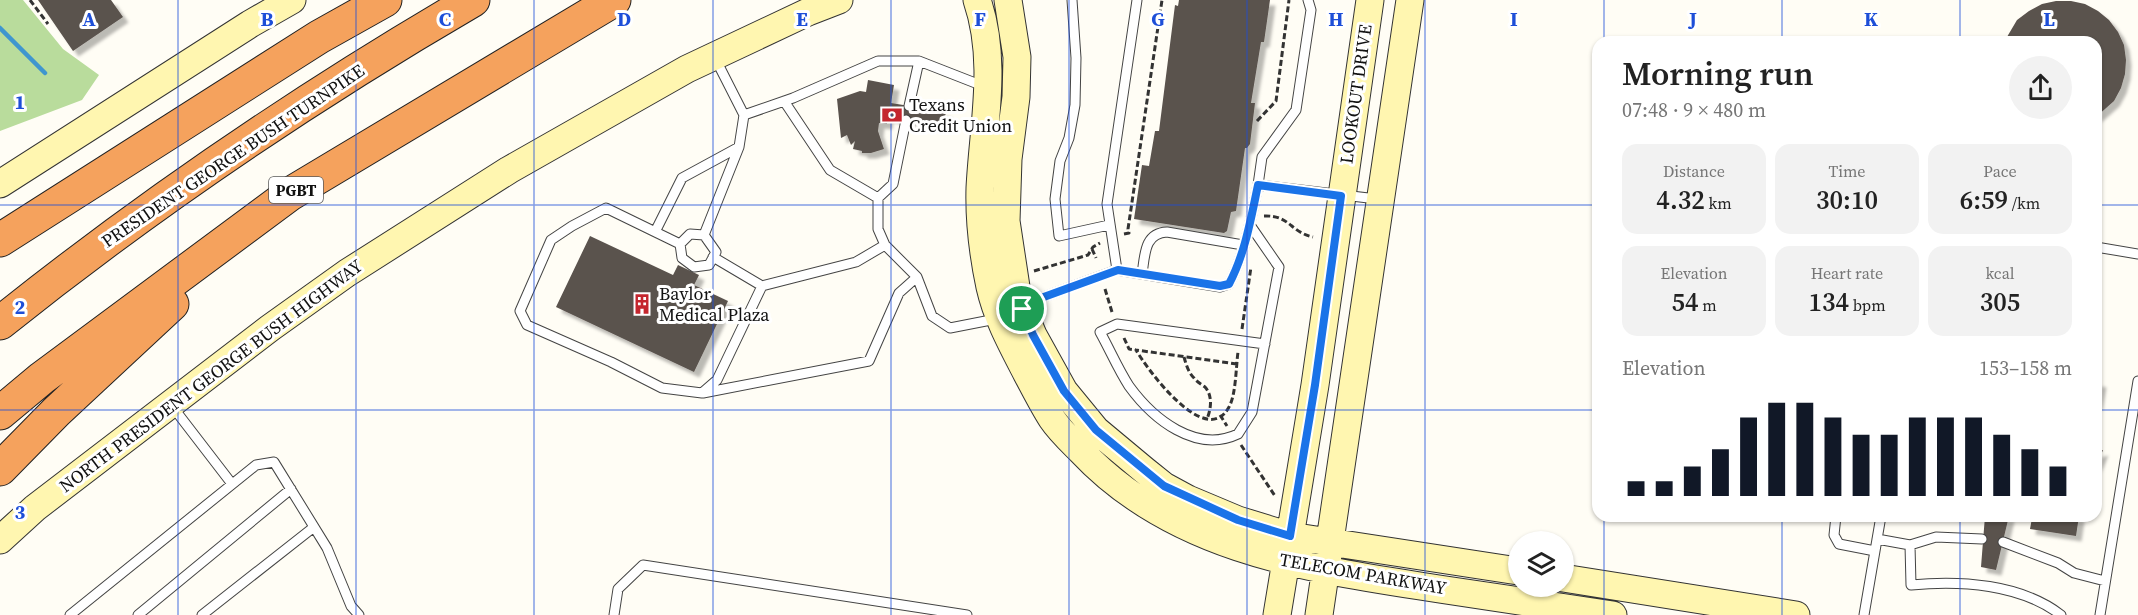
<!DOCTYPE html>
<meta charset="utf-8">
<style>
body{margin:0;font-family:"Source Serif 4",serif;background:#f2f2f2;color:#222;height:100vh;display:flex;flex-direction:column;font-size:22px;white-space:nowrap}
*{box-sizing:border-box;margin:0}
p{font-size:20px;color:#767676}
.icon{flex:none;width:33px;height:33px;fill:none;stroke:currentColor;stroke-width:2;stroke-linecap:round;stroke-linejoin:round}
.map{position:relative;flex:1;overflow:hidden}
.side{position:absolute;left:1592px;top:36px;width:510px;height:486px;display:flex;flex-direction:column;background:#fff;border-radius:18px;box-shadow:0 2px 4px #0004}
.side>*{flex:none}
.buttons{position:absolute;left:1508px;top:531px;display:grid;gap:12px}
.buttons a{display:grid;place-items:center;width:66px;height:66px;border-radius:50%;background:#fff;box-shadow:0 2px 4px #0004;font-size:30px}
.pin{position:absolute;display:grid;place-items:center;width:51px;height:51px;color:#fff;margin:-26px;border:3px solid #fff;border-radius:50%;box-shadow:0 2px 6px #0007}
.round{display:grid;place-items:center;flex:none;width:63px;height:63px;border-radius:32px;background:#f2f2f2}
.headline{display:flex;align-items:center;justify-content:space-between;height:102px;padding:0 30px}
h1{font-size:33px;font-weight:600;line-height:45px}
.stats{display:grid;grid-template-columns:repeat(3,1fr);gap:9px;height:102px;padding:6px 30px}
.stats div{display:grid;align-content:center;border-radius:15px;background:#f2f2f2;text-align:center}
.stats b{font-size:26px;font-weight:600}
.stats small{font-size:16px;font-weight:400}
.stats p{font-size:16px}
.chart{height:168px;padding:12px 30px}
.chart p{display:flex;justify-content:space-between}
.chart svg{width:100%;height:108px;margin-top:6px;stroke:#111827;stroke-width:6}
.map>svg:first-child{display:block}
.forest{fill:#b9dc9c}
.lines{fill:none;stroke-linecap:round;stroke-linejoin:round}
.stream{stroke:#3f96cf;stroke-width:4.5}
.building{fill:#5a524d;filter:url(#shadow)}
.lane-casing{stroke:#444;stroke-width:11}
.secondary-casing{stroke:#333;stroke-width:29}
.highway-casing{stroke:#222;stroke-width:35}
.path{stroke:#333;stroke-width:3;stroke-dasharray:6 3;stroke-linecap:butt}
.lane{stroke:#fff;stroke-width:9}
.secondary{stroke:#fff6b0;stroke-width:27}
.highway{stroke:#f5a25d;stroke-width:33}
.route-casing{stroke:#fff;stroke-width:12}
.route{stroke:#1a73e8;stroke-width:8}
.grid{fill:none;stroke:#1d4ed8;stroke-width:1.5;stroke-opacity:0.55}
.labels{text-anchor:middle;stroke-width:6;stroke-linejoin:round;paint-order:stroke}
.shield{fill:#fff;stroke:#585858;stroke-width:1.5}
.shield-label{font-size:16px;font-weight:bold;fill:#111}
.street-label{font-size:18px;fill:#111;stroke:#fff}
.poi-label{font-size:18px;fill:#111;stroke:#fff;text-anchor:start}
.grid-label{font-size:20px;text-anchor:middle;font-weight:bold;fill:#1d4ed8;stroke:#fff;stroke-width:6;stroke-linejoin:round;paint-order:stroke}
</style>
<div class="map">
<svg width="2138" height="615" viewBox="0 0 2138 615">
<defs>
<filter id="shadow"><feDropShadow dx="5.5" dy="5.5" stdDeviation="1.5" flood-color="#0004"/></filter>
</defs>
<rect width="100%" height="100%" fill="#fffdf5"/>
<path class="forest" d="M 0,0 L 23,0 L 63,49 L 99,75 L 82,100 L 0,131 Z"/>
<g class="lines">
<path class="stream" d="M 0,28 L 45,73"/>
</g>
<path class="building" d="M 38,0 L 111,0 L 123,17 L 73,51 Z
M 1179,0 L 1270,0 L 1264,42 L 1261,42 L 1251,103 L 1255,103 L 1250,144 L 1247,148 L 1245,148 L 1236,211 L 1231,212 L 1227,231 L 1224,233 L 1134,219 L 1142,165 L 1149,166 L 1155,131 L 1159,131 L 1175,5 L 1178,6 Z
M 2056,1 L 2071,1 L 2085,4 L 2098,11 L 2109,20 L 2118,32 L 2124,45 L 2126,60 L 2125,74 L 2121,88 L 2114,101 L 2096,117 L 2096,42 L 2004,42 L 2017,20 L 2029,11 L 2042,4 Z
M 868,80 L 894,85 L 891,103 L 946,112 L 943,127 L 888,117 L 887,124 L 879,123 L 878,131 L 884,149 L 871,153 L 862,153 L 862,151 L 853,149 L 855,141 L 851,145 L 847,135 L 841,138 L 837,99 L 860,91 L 866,92 Z
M 590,236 L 673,275 L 678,265 L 699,275 L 694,285 L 728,301 L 694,372 L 556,307 Z
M 2096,381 L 2101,382 L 2097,405 L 2096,405 Z
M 2103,450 L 2096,467 L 2096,452 Z
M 1985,516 L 2009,516 L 1996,570 L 1981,567 Z
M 2026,516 L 2079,516 L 2076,536 L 2030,529 L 2032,518 Z"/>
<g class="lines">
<g class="lane-casing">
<path id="lane" d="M 1072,0 L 1076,58 L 1075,105 L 1069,138 L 1060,161 L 1055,199 L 1059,236 L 1109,225
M 715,58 L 744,115
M 784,101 L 830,170 L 878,198 L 878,229 L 885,245 L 917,277 L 932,316 L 950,328 L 996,319
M 909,106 L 919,61
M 1258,185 L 1262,157 L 1296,110 L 1311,10 L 1308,0
M 878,198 L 893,184 L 906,120
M 1250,225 L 1279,267 L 1252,412 L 1238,434 C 1196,454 1153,419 1129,386 C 1118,369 1110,350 1100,332 L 1117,324 L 1265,344
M 656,230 L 682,178 L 739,147
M 704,235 L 716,252 L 709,265 L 694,267 L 682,258 L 680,244 L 690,234 L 704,235 L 739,147 L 744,115 L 793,98 L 878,61 L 919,61 L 983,86
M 680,244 L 606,208 L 572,226 L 551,240 L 520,311 L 527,325 L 611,362 L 662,388 L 702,393 L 717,380 L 762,286 L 713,257
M 2096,247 L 2138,254
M 1117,270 L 1107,204 L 1137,0
M 1142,274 C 1145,255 1144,233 1167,232 L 1243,245
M 762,286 L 856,262 L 885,245
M 1025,307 L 1041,298 L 1117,270 L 1220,287 L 1229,284 C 1245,254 1251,218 1258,185 L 1377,199
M 703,393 L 869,361 L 899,293 L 917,277
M 172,406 L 232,484
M 1836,516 L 1834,535 L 1839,544 L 1875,551
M 1877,539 L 1910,545 L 1911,585 C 1960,580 2021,584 2061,615
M 2003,542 L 2058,563 L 2074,573 L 2105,581
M 1910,545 L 1936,537 L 1982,539
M 70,615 L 256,465 L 274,462 L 327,548 L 351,606 L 359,615
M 138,615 L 291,489
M 202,615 L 314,527
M 614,615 L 618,589 L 643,565 L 967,615
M 1864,615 L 1881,516
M 2100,615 L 2138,381"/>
</g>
<g class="secondary-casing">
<path id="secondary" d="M 977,0 C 998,61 983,126 980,188 C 979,221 983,254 990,287 C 997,318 1012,345 1027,374 C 1035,389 1043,405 1052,419 C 1060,431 1071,441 1081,451 C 1170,546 1297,567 1420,586 C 1484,596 1548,605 1613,615
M 1008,0 L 1017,57 L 1016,97 L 1008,159 L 1006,221 L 1016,287 L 1022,309 L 1033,335 L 1064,391 L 1096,430 L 1144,470 L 1164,486 L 1188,499 L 1238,520 L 1290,536 L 1518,571
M 0,184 L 250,24 L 292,0
M 0,540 L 35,508 L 270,328 L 347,273 L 509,170 L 687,69 L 808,12 L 839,0
M 1563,578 L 1796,615
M 1277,615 L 1315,385 L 1370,0
M 1319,615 L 1410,0"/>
</g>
<g class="highway-casing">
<path id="highway" d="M 0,240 L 319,37 L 385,0
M 0,323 C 149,204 308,96 473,0
M 0,413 L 42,378 L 290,194 L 614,0
M 0,469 L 56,412 L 172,304"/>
</g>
<path class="path" d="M 30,0 L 48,24
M 1257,121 L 1276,101 L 1289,0
M 1264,216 C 1290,215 1290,232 1313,237
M 1124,234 L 1129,233 L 1128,229 L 1162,0
M 1092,249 L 1096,258
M 1034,271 L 1088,255 L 1093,247 L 1100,243
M 1105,289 L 1112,312
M 1242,329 L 1251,267
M 1124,338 L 1129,349 L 1136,350
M 1184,357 C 1186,364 1188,372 1194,378 C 1197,382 1201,384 1205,387 C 1213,396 1211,409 1207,419
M 1237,364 L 1136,350 C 1147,369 1206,450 1229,407 C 1236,395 1236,366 1238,352
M 1220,415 L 1227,426
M 1241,445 L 1275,496"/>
<use href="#lane" class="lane"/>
<use href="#secondary" class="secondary"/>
<use href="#highway" class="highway"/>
</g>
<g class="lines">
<g class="route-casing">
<path id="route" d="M 1258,185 L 1341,196 L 1315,385 L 1290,536 L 1238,520 L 1164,486 L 1096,430 L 1064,391 L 1033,335 L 1022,309 L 1041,298 L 1118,270 L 1220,286 L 1229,284 C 1245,254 1251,218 1258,185 Z"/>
</g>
<use href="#route" class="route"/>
</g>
<path class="grid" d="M 178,0 L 178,615M 356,0 L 356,615M 534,0 L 534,615M 713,0 L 713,615M 891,0 L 891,615M 1069,0 L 1069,615M 1247,0 L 1247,615M 1425,0 L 1425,615M 1604,0 L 1604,42M 1782,0 L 1782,42M 1960,0 L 1960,42M 0,205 L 1598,205M 2096,205 L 2138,205M 0,410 L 1598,410M 2096,410 L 2138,410M 1604,516 L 1604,615M 1782,516 L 1782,615M 1960,516 L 1960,615"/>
<defs>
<g id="bank-bare" transform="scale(1.62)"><path d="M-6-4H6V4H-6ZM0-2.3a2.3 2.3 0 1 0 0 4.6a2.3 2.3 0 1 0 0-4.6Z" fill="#c4262e" stroke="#fff" stroke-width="2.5" paint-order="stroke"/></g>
<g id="building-bare" transform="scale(1.62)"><path d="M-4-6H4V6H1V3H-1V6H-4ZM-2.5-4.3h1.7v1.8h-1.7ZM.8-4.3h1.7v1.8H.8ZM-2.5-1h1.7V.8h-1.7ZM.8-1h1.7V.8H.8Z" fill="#c4262e" stroke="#fff" stroke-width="2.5" paint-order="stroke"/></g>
</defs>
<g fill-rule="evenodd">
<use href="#bank-bare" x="892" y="115"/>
<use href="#building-bare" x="642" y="304"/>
</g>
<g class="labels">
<rect class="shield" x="269" y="177" width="54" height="26" rx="4.5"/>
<g class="shield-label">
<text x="296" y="196">PGBT</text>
</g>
<g class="street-label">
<text transform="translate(1356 94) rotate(-82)" y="6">LOOKOUT DRIVE</text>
<text transform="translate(233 156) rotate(-34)" y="6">PRESIDENT GEORGE BUSH TURNPIKE</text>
<text transform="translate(211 376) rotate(-37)" y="6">NORTH PRESIDENT GEORGE BUSH HIGHWAY</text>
<text transform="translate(1363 574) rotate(10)" y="6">TELECOM PARKWAY</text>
</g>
<g class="poi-label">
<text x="909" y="111">Texans<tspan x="909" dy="21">Credit Union</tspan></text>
<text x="659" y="300">Baylor<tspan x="659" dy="21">Medical Plaza</tspan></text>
</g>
</g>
<g class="grid-label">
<text x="89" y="26">A</text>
<text x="267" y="26">B</text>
<text x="445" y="26">C</text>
<text x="624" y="26">D</text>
<text x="802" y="26">E</text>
<text x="980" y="26">F</text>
<text x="1158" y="26">G</text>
<text x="1336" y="26">H</text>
<text x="1514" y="26">I</text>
<text x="1693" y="26">J</text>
<text x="1871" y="26">K</text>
<text x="2049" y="26">L</text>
<text x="20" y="109">1</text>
<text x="20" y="314">2</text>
<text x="20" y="519">3</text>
</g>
</svg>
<div class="buttons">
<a><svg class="icon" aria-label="layers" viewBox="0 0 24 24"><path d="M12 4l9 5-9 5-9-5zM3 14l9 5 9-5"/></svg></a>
</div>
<div class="pin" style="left:1022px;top:309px;background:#1e9e55"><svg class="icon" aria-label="arrive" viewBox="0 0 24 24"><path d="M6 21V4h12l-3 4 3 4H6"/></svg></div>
<section class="side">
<div class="headline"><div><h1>Morning run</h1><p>07:48 · 9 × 480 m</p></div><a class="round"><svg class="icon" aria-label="share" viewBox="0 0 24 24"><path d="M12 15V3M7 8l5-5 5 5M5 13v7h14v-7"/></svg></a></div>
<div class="stats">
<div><p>Distance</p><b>4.32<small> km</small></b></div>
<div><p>Time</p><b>30:10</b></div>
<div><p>Pace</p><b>6:59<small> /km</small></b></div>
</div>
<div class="stats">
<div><p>Elevation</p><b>54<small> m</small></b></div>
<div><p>Heart rate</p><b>134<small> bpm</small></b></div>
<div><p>kcal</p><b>305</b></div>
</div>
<div class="chart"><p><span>Elevation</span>153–158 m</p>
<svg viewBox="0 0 160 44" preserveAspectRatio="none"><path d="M5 44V38M15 44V38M25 44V32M35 44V25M45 44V12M55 44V6M65 44V6M75 44V12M85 44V19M95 44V19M105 44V12M115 44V12M125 44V12M135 44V19M145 44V25M155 44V32"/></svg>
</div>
</section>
</div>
